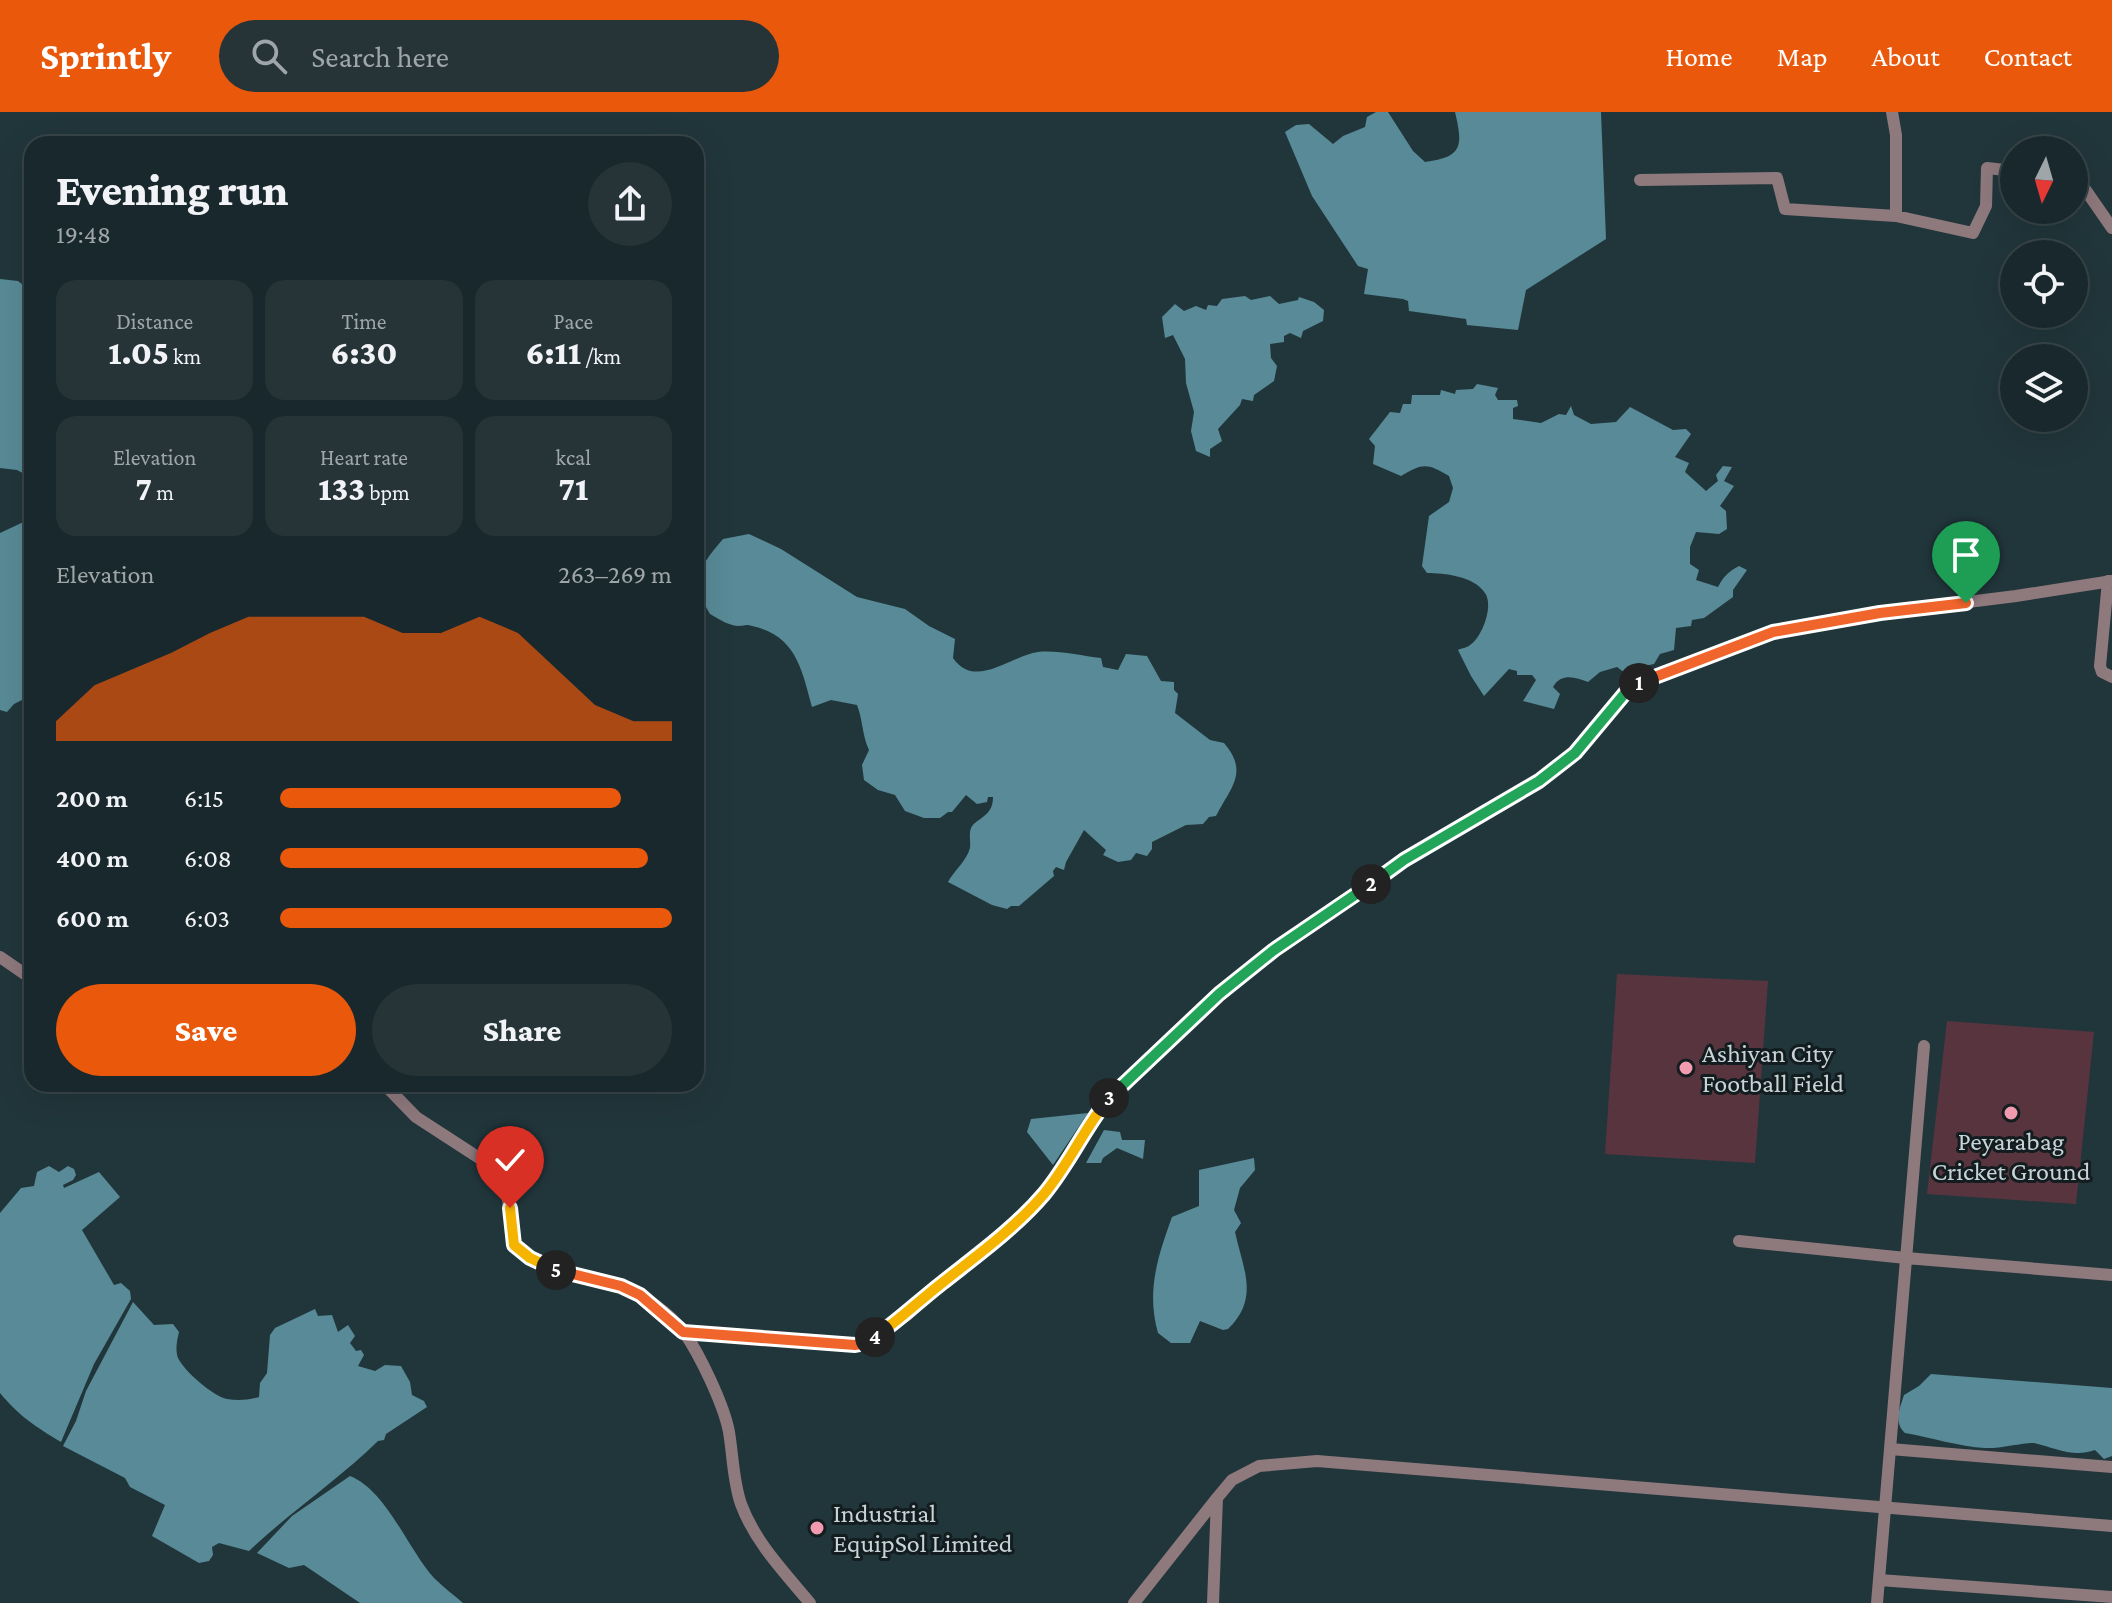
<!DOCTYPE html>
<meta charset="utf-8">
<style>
body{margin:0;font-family:"Crimson Pro",serif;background:#263438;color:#f1f3f6;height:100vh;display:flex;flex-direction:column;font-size:30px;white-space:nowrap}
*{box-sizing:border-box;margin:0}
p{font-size:26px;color:#9fa6a9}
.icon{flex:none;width:44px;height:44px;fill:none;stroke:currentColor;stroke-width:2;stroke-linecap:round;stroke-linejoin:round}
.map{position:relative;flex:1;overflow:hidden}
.details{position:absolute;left:24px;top:24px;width:680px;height:956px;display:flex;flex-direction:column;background:#19282c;border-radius:24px;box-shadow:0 8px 32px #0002,0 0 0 2px #374448}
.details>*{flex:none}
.needle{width:52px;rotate:185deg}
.fabs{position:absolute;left:2000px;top:24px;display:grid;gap:16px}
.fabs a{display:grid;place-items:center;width:88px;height:88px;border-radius:50%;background:#19282c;box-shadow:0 8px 32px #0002,0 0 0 2px #374448;font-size:40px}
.pin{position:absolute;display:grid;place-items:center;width:68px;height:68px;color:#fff;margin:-82px -34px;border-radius:50% 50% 50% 0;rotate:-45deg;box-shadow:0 0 8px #0007}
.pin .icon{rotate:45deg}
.km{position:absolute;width:40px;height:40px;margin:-20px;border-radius:50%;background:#222;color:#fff;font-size:22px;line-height:40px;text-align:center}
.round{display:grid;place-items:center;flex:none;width:84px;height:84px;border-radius:42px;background:#263438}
.headline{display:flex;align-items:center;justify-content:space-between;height:136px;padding:0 32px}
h1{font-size:44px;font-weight:800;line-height:60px}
.stats{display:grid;grid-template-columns:repeat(3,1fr);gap:12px;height:136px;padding:8px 32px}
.stats div{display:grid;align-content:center;border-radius:20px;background:#263438;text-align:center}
.stats b{font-size:34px;font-weight:800}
.stats small{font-size:22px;font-weight:400}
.stats p{font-size:22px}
.chart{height:224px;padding:16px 32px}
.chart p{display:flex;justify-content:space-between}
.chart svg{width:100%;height:144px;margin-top:8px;fill:#ea580c;opacity:.7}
.button{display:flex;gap:16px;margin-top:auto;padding:16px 32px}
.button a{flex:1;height:92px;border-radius:48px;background:#ea580c;color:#fff;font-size:32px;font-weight:800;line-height:92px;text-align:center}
.button a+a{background:#263438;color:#f1f3f6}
ul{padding:0 32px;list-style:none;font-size:26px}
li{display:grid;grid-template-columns:128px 96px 1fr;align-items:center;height:60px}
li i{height:20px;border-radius:10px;background:#ea580c}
header{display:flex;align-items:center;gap:48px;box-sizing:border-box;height:112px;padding:0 40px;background:#ea580c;color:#fff}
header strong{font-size:38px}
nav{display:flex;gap:44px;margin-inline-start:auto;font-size:28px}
.search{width:560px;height:72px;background:#263438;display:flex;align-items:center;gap:20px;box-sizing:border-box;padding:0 28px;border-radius:44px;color:#9fa6a9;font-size:30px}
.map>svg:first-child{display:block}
.green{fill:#58353e}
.water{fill:#588b97}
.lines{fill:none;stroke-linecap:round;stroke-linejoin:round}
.street{stroke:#8e797d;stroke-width:12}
.split-1-casing{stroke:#fff;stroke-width:16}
.split-2-casing{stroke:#fff;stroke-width:16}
.split-3-casing{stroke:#fff;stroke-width:16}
.split-4-casing{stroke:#fff;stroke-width:16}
.split-5-casing{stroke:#fff;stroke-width:16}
.split-6-casing{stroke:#fff;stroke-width:16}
.split-1{stroke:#f0652b;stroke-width:10}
.split-2{stroke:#22a559;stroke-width:10}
.split-3{stroke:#22a559;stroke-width:10}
.split-4{stroke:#f5b400;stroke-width:10}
.split-5{stroke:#f0652b;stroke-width:10}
.split-6{stroke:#f5b400;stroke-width:10}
.poi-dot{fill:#f29aaf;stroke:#131c1e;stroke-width:3}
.labels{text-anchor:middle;stroke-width:6;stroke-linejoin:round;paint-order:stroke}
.poi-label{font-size:26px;fill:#c7d4d7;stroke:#131c1e;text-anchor:start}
</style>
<header>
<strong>Sprintly</strong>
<div class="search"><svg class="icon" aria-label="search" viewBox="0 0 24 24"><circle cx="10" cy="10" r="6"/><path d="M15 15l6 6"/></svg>Search here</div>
<nav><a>Home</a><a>Map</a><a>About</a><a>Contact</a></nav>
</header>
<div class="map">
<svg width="2112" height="1491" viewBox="0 0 2112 1491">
<rect width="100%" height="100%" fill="#21363b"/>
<path class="green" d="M 1617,862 L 1768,869 L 1755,1051 L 1605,1042 Z
M 1947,909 L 2094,920 L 2076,1092 L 1927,1082 Z"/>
<path class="water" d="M 1376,0 L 1388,0 L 1413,39 L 1425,50 C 1463,45 1463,34 1455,0 L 1601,0 L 1606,127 L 1526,178 L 1518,218 L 1467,213 L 1466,207 L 1409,199 L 1408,189 L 1403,187 L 1364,182 L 1368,157 L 1358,154 L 1312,84 L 1285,20 L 1296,13 L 1309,12 L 1333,32 L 1343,24 L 1365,15 L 1367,5 Z
M 0,167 L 18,169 L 32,180 L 32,366 L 17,358 L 0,356 Z
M 1245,184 L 1251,188 L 1270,184 L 1279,192 L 1298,188 L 1299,185 L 1314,190 L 1324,198 L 1323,209 L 1303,219 L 1301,226 L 1290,221 L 1284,224 L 1284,230 L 1270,232 L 1271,246 L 1277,254 L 1274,269 L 1254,283 L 1253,289 L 1242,287 L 1240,293 L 1218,317 L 1222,329 L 1210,337 L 1210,345 L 1196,339 L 1191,319 L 1194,300 L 1186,271 L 1185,247 L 1173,223 L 1165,226 L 1162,205 L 1175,192 L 1184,199 L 1196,194 L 1206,198 L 1208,193 L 1217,194 L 1222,187 Z
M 1477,272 L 1498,276 L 1495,283 L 1498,288 L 1517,288 L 1518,294 L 1513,296 L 1513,307 L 1541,311 L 1559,302 L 1566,303 L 1571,294 L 1574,303 L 1591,312 L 1616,310 L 1630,295 L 1673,318 L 1686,317 L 1691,322 L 1675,345 L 1689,351 L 1685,360 L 1706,379 L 1718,369 L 1716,363 L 1723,354 L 1732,355 L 1724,369 L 1734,374 L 1720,394 L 1726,399 L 1727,417 L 1719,422 L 1696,420 L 1690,435 L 1690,452 L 1699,458 L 1696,468 L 1718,475 C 1723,465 1729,459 1739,454 L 1747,458 L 1733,478 L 1733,485 L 1704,506 L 1692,508 L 1691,514 L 1676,516 L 1674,538 L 1660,542 L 1654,552 L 1639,555 L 1629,564 L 1617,555 L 1600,560 L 1588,570 C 1575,565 1561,561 1553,575 L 1560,582 L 1554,597 L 1523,589 L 1536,568 L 1532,563 L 1517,563 L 1517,559 L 1509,557 L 1484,584 L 1471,564 L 1458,538 C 1462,536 1467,536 1470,533 C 1482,525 1494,494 1485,481 C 1474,464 1444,461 1427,461 L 1422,454 L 1429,404 L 1449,390 L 1453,376 L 1449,364 C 1427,351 1423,351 1401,364 L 1373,352 L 1375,334 L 1369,327 L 1390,300 L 1400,301 L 1403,292 L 1411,292 L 1412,283 L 1440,283 L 1441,278 L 1455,282 L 1456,278 L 1473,277 Z
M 32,406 L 32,583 L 14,592 L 7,600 L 0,598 L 0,421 Z
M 749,422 L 781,437 L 857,485 L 905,497 L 929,514 L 955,527 L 953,546 C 975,578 1010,544 1038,540 C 1058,538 1081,544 1101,546 L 1103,555 L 1118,558 L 1126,542 L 1147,544 L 1161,569 L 1174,570 L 1174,578 L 1178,582 L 1175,601 L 1210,628 L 1224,631 C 1249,660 1231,675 1216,704 L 1209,705 L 1203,712 L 1186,713 L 1152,730 L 1152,737 L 1147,744 L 1136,741 L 1131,748 L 1118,750 L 1103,743 L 1106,738 L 1084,718 L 1066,750 L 1064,758 L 1056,755 L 1053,759 L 1054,764 L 1019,794 L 1011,794 L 1007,797 L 992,793 L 948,770 C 954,759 967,748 970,736 C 971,727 967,717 975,711 C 985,703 993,700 993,685 L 988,685 L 987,690 L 977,692 L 966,683 L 952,700 L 948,700 L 940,706 L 924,706 L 905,699 L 895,683 L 878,678 L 864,668 L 862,653 L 869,638 C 862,623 863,608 857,593 L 831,588 L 812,595 C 802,558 796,523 752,514 C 744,512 747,514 739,514 C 729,514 719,507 710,502 C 690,468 699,455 723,427 Z
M 1088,1001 L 1053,1053 L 1027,1020 L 1031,1007 Z
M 1104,1018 L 1120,1020 L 1122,1028 L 1145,1028 L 1143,1047 L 1117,1036 L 1103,1046 L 1101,1051 L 1086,1051 Z
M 1254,1046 L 1255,1058 L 1240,1076 L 1234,1098 L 1241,1111 L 1235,1120 C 1243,1157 1260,1186 1228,1217 L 1223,1218 L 1200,1209 L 1190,1231 L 1171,1231 L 1158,1221 C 1146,1179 1158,1144 1172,1105 L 1199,1094 L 1199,1058 Z
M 49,1054 L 59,1060 L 68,1054 L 74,1057 L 76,1063 L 73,1068 L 63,1073 L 64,1076 L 99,1060 L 120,1085 L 82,1118 L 114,1173 L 121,1171 L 130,1179 L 131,1187 L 94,1252 L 61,1330 C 36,1315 19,1304 0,1281 L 0,1101 L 21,1076 L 34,1074 L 37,1060 Z
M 133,1190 L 154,1213 L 173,1212 L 179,1220 C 177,1228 175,1238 178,1246 C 184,1259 213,1284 227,1287 C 238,1289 248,1288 259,1285 L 260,1271 L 267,1261 L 270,1223 L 275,1216 L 315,1197 L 318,1204 L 332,1203 L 338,1220 L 348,1213 L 355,1224 L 350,1231 L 356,1239 L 361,1238 L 364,1243 L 358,1254 L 375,1259 L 385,1253 L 401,1254 L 410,1270 L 412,1283 L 424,1289 L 427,1295 L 386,1322 L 384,1328 L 378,1329 C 337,1369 290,1400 249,1439 L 219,1431 L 212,1435 L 213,1443 L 209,1449 L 199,1451 L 152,1424 L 165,1393 L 130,1375 L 125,1366 L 63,1334 L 76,1309 L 86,1279 Z
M 1931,1262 L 2112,1276 L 2112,1344 L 2104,1347 L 2095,1338 C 2073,1346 2055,1336 2034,1331 C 2026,1330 1998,1337 1985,1336 C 1960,1335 1930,1325 1905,1321 C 1893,1310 1900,1296 1904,1283 L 1919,1274 Z
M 350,1364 C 386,1378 408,1437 434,1466 C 443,1475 454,1483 463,1491 L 360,1491 L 304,1453 L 289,1456 L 257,1441 L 292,1404 Z"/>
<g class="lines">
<path class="street" d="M 1892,0 L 1896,23 L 1896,104
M 1640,68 L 1777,66 L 1785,97 L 1896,104 L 1973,121 L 1986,94 L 1987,56 L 2014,59
M 2074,68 L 2080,70 L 2112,116
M 2108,469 L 2100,554 L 2102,560 L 2112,565
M 0,845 L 32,867
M 384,972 L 416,1005 L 493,1055 C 513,1078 508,1104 514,1133 C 538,1163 586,1163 620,1174 C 643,1182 669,1201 684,1220 C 700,1243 724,1293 729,1320 C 733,1344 733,1369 741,1392 C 755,1430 784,1460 810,1491
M 1739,1129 L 1906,1146 L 2112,1163
M 683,1220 L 855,1233 L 865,1231 L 907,1203 L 939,1173 L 980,1142 L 1042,1085 L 1070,1048 L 1107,988 L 1219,882 L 1274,838 L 1404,748 L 1539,669 L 1575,641 L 1631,574 L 1773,520 L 1880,501 L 2016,484 L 2112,469
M 1890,1337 L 2112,1355
M 1217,1386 L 1232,1368 L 1259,1354 L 1317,1349 L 2112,1414
M 1879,1468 L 2112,1485
M 1134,1491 L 1217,1386 L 1213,1491
M 1877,1491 L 1924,934"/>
</g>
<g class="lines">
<g class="split-1-casing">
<path id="split-1" d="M 1639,571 L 1773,520 L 1880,501 L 1966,491"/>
</g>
<g class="split-2-casing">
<path id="split-2" d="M 1371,772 L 1404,748 L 1539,669 L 1575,641 L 1631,574 L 1639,571"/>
</g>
<g class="split-3-casing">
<path id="split-3" d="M 1109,986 L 1219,882 L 1274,838 L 1371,772"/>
</g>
<g class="split-4-casing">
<path id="split-4" d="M 875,1225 C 899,1208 919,1189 942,1171 C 976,1144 1015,1116 1044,1082 C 1069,1052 1085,1015 1109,986"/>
</g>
<g class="split-5-casing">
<path id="split-5" d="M 556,1158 L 621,1174 L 640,1183 L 683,1220 L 855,1233 L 865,1231 L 875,1225"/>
</g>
<g class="split-6-casing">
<path id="split-6" d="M 510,1096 L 514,1133 L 530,1146 L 556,1158"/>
</g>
<use href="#split-1" class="split-1"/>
<use href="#split-2" class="split-2"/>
<use href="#split-3" class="split-3"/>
<use href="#split-4" class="split-4"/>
<use href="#split-5" class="split-5"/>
<use href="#split-6" class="split-6"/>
</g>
<g class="poi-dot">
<circle cx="1686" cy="956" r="8"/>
<circle cx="2011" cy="1001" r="8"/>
<circle cx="817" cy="1416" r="8"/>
</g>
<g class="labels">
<g class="poi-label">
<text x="1702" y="950">Ashiyan City<tspan x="1702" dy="30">Football Field</tspan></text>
<text x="2011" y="1038" text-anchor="middle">Peyarabag<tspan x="2011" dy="30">Cricket Ground</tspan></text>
<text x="833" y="1410">Industrial<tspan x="833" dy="30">EquipSol Limited</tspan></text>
</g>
</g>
</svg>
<div class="fabs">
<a><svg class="needle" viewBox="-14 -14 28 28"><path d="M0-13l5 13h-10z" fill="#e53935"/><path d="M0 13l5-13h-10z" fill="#9fa6a9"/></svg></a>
<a><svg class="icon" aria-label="locate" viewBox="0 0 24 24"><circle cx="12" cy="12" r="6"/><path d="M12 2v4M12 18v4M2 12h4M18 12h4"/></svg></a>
<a><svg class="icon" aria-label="layers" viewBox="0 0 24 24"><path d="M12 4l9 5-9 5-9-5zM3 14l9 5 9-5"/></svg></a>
</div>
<div class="pin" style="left:1966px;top:491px;background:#1e9e55"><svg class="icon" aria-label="arrive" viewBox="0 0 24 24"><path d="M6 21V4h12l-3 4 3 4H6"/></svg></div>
<div class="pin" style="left:510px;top:1096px;background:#d93025"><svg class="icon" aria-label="check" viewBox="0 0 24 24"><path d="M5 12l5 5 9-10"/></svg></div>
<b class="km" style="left:1639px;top:571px">1</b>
<b class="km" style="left:1371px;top:772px">2</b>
<b class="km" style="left:1109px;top:986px">3</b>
<b class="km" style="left:875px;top:1225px">4</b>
<b class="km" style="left:556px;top:1158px">5</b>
<section class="details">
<div class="headline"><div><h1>Evening run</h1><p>19:48</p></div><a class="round"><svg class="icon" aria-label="share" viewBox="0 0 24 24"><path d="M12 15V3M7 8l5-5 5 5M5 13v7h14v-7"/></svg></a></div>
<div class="stats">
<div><p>Distance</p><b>1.05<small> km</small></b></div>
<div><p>Time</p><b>6:30</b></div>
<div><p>Pace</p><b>6:11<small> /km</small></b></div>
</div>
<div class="stats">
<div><p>Elevation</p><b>7<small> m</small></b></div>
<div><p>Heart rate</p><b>133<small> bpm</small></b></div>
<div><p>kcal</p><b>71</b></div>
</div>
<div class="chart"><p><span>Elevation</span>263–269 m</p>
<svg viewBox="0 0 160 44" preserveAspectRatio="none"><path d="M0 44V38L10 27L20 22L30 17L40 11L50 6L60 6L70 6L80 6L90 11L100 11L110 6L120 11L130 22L140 33L150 38L160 38V44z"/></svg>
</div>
<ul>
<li><b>200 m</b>6:15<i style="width:87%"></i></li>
<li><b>400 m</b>6:08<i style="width:94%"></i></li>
<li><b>600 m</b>6:03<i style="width:100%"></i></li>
</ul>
<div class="button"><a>Save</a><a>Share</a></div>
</section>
</div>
